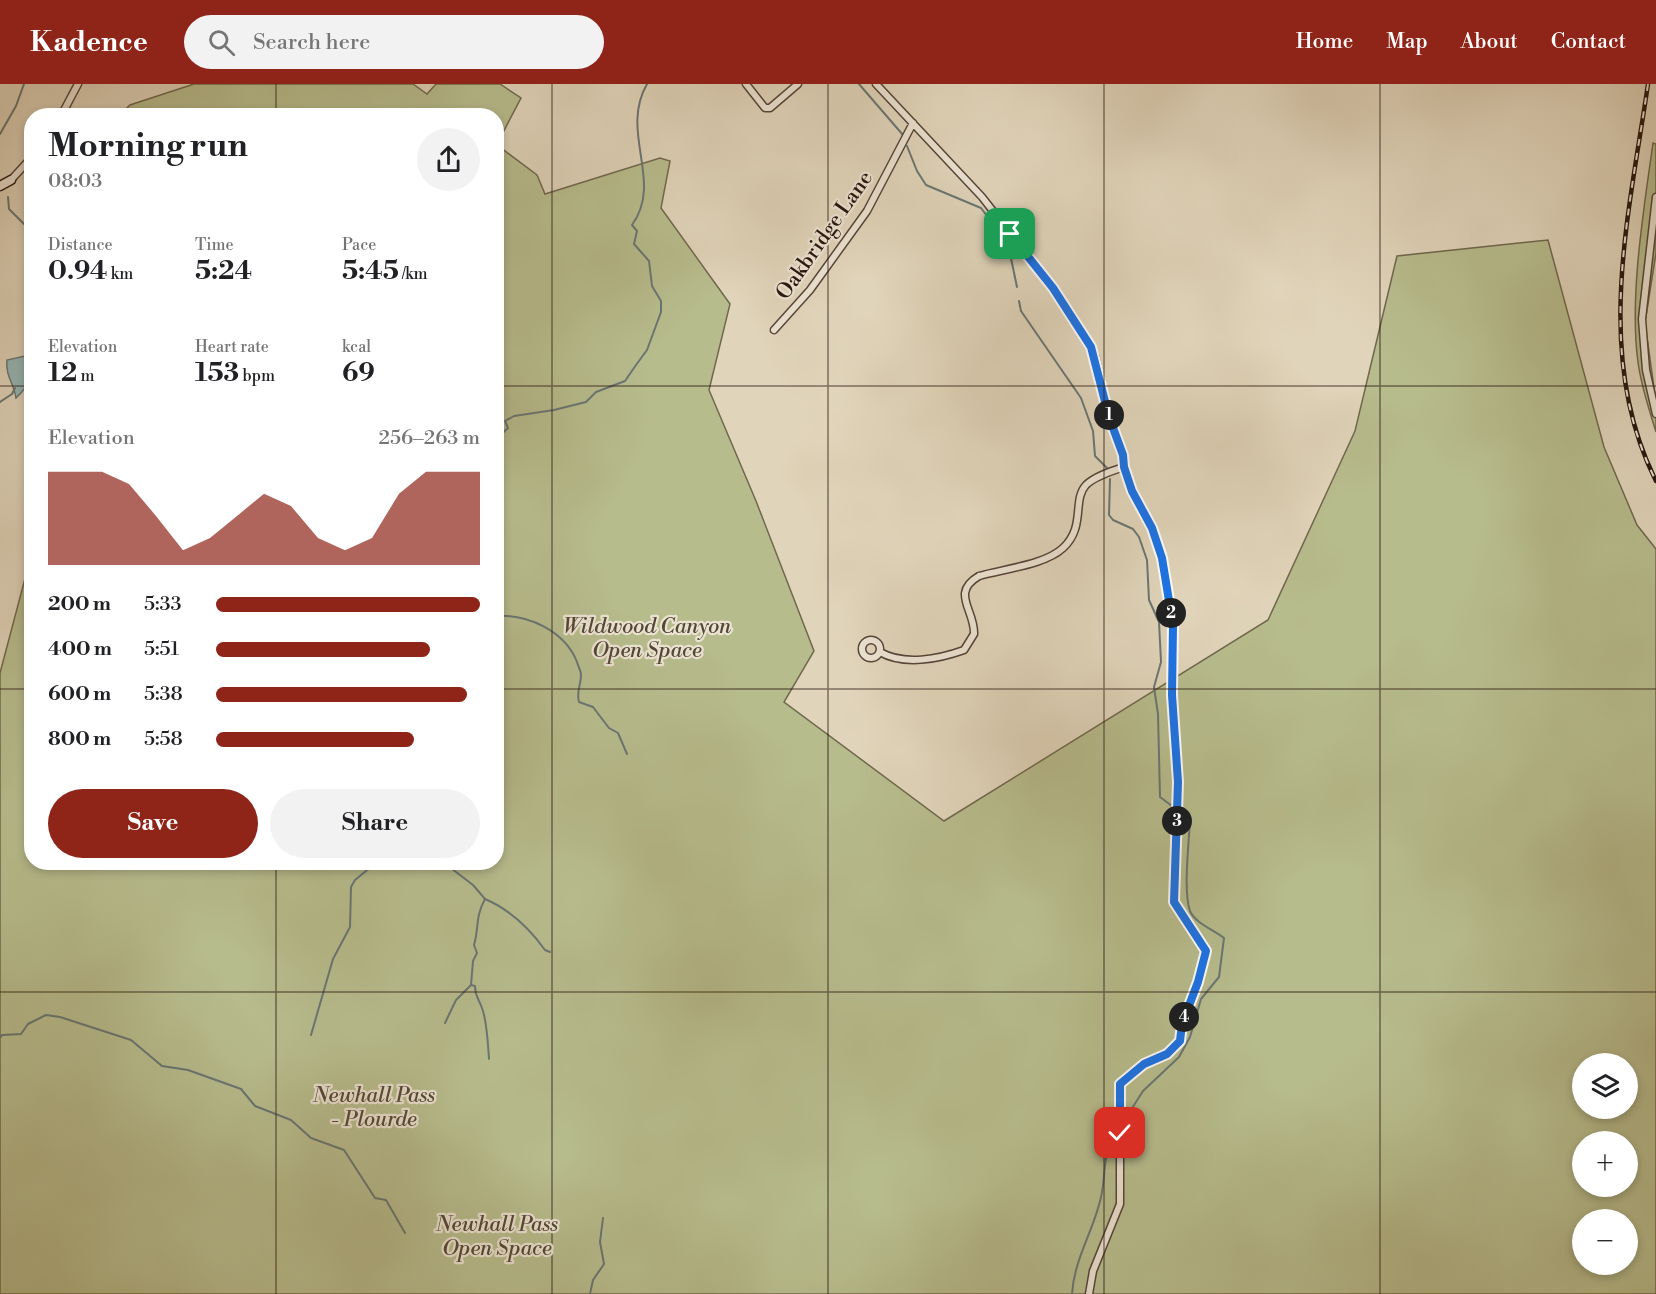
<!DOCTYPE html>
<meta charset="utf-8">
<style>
body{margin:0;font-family:"Libre Bodoni",serif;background:#f2f2f2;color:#202124;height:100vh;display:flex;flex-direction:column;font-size:22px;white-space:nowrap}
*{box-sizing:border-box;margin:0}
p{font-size:20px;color:#757577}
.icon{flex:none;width:33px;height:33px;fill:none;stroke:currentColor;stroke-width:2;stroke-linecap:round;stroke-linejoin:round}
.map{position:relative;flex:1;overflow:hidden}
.side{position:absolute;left:24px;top:24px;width:480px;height:762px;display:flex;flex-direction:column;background:#fff;border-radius:24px;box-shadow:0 3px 9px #0003}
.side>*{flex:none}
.tools{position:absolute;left:1572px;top:969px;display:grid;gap:12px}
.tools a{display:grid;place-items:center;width:66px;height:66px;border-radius:50%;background:#fff;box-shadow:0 3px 9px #0003;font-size:30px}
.pin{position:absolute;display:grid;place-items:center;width:51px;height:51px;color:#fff;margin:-26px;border-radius:12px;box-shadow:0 3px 9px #0006}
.km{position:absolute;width:30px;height:30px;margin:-15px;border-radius:50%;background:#222;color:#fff;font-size:16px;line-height:30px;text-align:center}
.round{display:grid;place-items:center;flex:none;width:63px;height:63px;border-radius:32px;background:#f2f2f2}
.headline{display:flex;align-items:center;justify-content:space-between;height:102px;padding:0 24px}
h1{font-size:33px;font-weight:800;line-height:45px}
.figures{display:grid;grid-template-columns:repeat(3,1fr);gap:9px;height:102px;padding:6px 24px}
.figures div{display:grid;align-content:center}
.figures b{font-size:26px;font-weight:800}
.figures small{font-size:16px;font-weight:400}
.figures p{font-size:16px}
.chart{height:168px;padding:12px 24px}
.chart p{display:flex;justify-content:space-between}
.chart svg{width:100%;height:108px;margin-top:6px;fill:#8f2418;opacity:.7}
.action{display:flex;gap:12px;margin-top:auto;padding:12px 24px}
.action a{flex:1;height:69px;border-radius:36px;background:#8f2418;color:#fff;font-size:24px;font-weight:800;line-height:69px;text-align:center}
.action a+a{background:#f2f2f2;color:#202124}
ul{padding:0 24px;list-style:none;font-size:20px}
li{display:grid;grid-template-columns:96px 72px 1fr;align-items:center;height:45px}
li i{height:15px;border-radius:8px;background:#8f2418}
header{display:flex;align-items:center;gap:36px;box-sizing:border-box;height:84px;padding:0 30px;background:#8f2418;color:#fff}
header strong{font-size:28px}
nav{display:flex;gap:33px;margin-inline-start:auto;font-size:21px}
.search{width:420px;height:54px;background:#f2f2f2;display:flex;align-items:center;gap:15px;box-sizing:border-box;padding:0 21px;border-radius:33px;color:#757577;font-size:22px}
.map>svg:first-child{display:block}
.green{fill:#b7bc8d;stroke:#70684e;stroke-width:1.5;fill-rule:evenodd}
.water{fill:#95b7b6;stroke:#697673;stroke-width:1.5}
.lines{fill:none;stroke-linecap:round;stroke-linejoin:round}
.stream{stroke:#697673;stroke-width:2}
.street-casing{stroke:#56453a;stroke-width:9}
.secondary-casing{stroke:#28150f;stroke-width:11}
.street{stroke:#ebe3d2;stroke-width:6}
.secondary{stroke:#ebe3d2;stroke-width:8}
.rail-casing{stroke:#28150f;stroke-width:4.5}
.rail{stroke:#ebe3d2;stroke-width:2;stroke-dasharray:7;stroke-linecap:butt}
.route-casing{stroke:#fff;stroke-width:12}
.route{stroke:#1a73e8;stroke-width:8}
.grid{fill:none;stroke:#28150f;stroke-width:1.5;stroke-opacity:0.55}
.labels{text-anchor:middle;stroke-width:4.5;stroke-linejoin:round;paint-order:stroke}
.street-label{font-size:21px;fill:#28150f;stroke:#ebe3d2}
.park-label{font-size:21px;font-style:italic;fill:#534735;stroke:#ebe3d2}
</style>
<header>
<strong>Kadence</strong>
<div class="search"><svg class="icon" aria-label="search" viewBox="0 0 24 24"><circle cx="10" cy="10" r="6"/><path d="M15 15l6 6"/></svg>Search here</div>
<nav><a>Home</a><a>Map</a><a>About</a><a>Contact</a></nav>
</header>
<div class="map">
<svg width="1656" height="1210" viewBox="0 0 1656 1210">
<rect width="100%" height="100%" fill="#e0d4ba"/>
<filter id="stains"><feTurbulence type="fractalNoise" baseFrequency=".00333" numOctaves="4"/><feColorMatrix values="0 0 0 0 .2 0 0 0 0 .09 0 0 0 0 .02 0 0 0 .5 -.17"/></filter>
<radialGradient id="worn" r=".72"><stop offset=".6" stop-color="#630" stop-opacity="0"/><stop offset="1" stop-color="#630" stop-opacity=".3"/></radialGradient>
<path class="green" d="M 194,0 L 413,0 L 427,10 L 436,0 L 500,0 L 521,14 L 497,60 L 496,32 L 120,31 L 130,21 Z
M 1653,59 L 1656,60 L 1656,169 L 1645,239 L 1656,318 L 1656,348 C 1649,325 1641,302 1638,278 C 1629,213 1644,124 1653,59 Z
M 497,61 L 537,91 L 545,110 L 660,74 L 670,77 L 661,124 L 730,220 L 709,306 L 756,417 L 814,567 L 784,618 L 944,737 L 1268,536 L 1355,347 L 1397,172 L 1548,156 L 1604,363 L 1637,441 L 1656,465 L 1656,1210 L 0,1210 L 0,589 L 31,472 L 32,778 L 496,778 ZM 1582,980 L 1628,980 L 1628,1024 L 1582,1024 ZM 1582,1058 L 1628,1058 L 1628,1102 L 1582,1102 ZM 1582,1136 L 1628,1136 L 1628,1180 L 1582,1180 Z"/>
<path class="water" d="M 25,272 L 30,274 C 34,291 28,303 16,314 C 14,300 5,291 7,276 Z"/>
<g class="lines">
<path class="stream" d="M 859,0 L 903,51
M 0,50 L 16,22 L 24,0
M 907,62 L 917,87 L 926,101 L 981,124 L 1008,160 L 1017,203
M 8,113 L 9,125 L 32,148
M 1019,217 L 1021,227 L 1081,314 L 1093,347 L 1095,372 L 1108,385
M 0,318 L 12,310 L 15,304
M 496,355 L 508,344 L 505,337 L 514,332 L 554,326 L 586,318 L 596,308 L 625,297 L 636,281 L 647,266 L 661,228 L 661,217 L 652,202 L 649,177 L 634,160 L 637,147 L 632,141 C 664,97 619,49 647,0
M 1110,395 L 1109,431 L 1113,436 L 1133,445 L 1139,453 L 1147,476 L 1149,516 L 1159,538 L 1161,578 L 1154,603 L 1158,630 L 1160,713 L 1172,722
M 496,532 C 528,530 565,547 577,578 C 578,582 581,587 581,591 C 581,602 576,607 579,618 L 593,623 L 609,644 L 618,649 L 627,670
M 443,778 L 473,801 L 485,815 C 475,833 479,845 474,861 L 477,869 L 473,877 L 471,901 L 475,902 C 475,913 479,915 482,924 C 487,937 488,960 489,975
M 485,815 C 511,826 529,844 545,866 L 550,868
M 445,939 L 456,916 L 471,901
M 311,951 L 333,875 L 350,843 L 351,803 L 355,796 L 377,778
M 0,954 L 2,951 L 21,950 L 28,940 L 46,931 L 60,933 L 131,956 L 162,982 L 188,986 L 241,1005 L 255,1022 L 291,1036 L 311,1054 L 344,1066 L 375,1114 L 386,1116 L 405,1149
M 1122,1040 L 1143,1007 L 1179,973 L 1190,953 L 1201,915 L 1219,893 L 1224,854 C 1214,846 1195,839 1190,827 C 1183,808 1189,758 1190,736 L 1183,730
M 590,1210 L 593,1196 L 604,1180 L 600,1158 L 603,1134
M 1072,1210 C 1074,1175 1094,1146 1101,1113 C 1107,1086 1101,1072 1117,1047"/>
<g class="street-casing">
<path id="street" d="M 746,0 L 765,24 L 770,24 L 798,0
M 876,0 L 982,113 L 1053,204 L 1095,272 L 1109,333 L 1123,371 L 1124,383 L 1132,407 L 1152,444 L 1165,487 L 1173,541 L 1172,611 L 1178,698 L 1174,818 L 1205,867 L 1198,898 L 1182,940 L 1180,957 L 1167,970 L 1144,980 L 1120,1000 L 1120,1120 L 1093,1187 L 1089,1210
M 61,32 L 78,0
M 11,96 L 32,73
M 1656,113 L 1642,235 L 1646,286 L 1656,330
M 774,246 L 810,206 L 867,127 L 913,39
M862 565a9 9 0 1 1 18 0a9 9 0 1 1-18 0Z
M 880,568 C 904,582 939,575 964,566 L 974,550 C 975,526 950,509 979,492 C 1003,485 1045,481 1063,464 C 1086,443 1072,416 1086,401 C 1095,392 1112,387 1124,383"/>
</g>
<g class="secondary-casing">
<path id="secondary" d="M 0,102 L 11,96"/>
</g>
<use href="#street" class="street"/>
<use href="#secondary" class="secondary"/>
<g class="rail-casing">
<path id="rail" d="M 1648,0 C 1629,131 1593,272 1656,397"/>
</g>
<use href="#rail" class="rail"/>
</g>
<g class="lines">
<g class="route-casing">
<path id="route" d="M 1010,150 L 1053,204 L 1091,263 L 1109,333 L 1123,371 L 1124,383 L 1132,407 L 1152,444 L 1162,474 L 1173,541 L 1172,611 L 1178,698 L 1174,818 L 1206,867 L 1198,898 L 1182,940 L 1180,957 L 1167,970 L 1144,980 L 1120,1000 L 1120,1049"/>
</g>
<use href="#route" class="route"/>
</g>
<path class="grid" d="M 276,0 L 276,32M 552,0 L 552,1210M 828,0 L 828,1210M 1104,0 L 1104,1210M 1380,0 L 1380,1210M 0,302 L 32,302M 496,302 L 1656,302M 0,605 L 32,605M 496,605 L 1656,605M 276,778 L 276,1210M 0,908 L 1656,908"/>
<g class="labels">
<g class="street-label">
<text transform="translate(824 151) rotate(-55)" y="7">Oakbridge Lane</text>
</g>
<g class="park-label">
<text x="647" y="549">Wildwood Canyon<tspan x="647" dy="24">Open Space</tspan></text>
<text x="374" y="1018">Newhall Pass<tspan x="374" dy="24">- Plourde</tspan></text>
<text x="497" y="1147">Newhall Pass<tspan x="497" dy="24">Open Space</tspan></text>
</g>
</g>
<rect width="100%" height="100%" filter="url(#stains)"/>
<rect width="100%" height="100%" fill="url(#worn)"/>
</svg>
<div class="tools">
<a><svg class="icon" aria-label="layers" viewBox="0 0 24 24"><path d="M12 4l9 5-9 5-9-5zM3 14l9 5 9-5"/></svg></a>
<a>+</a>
<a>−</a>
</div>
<div class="pin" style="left:1010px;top:150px;background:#1e9e55"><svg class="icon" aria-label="arrive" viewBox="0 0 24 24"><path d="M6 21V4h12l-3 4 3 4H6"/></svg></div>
<div class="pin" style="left:1120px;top:1049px;background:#d93025"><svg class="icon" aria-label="check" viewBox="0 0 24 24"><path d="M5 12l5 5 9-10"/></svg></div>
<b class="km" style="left:1109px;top:331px">1</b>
<b class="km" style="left:1171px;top:529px">2</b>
<b class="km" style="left:1177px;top:737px">3</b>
<b class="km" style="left:1184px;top:933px">4</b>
<section class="side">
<div class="headline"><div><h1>Morning run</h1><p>08:03</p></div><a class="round"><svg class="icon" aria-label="share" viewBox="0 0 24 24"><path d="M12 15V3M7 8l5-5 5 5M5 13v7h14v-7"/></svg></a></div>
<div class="figures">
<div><p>Distance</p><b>0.94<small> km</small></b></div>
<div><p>Time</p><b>5:24</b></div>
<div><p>Pace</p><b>5:45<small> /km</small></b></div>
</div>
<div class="figures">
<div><p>Elevation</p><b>12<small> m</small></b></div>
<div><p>Heart rate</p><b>153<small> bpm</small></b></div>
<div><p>kcal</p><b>69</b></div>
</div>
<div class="chart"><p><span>Elevation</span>256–263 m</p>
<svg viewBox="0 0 160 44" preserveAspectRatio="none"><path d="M0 44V6L10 6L20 6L30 11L40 24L50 38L60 33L70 24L80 15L90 20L100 33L110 38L120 33L130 15L140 6L150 6L160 6V44z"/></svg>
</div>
<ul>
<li><b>200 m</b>5:33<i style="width:100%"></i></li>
<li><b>400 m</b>5:51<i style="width:81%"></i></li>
<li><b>600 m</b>5:38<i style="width:95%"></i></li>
<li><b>800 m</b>5:58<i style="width:75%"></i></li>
</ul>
<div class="action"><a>Save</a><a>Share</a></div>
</section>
</div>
